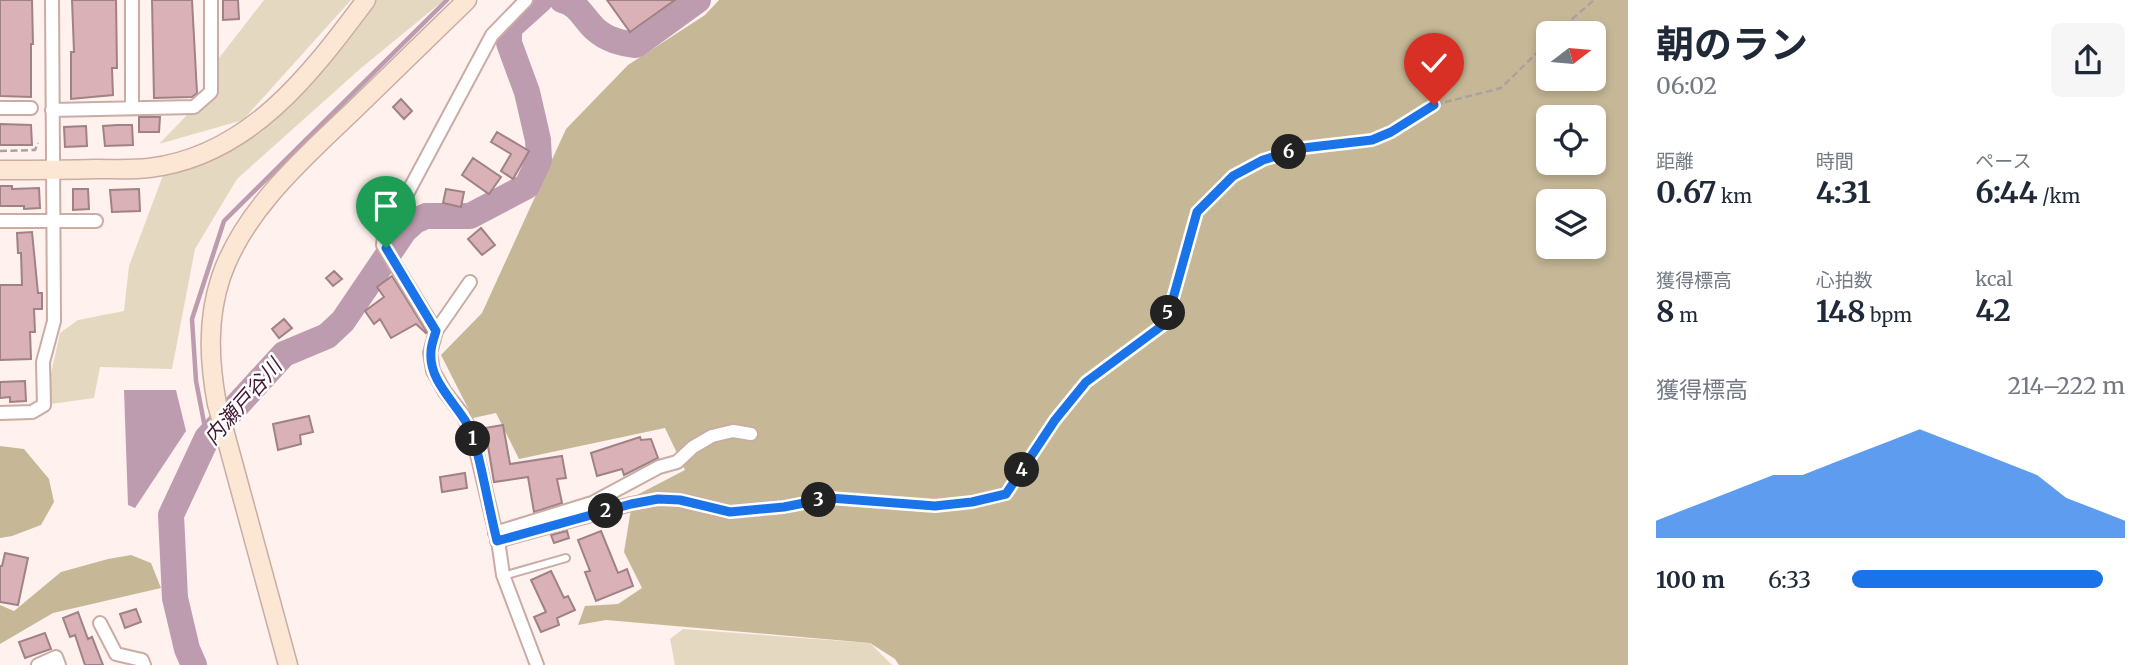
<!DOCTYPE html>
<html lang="ja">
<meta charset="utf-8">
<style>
body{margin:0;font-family:Merriweather,"Noto Sans JP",serif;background:#f6f6f7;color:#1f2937;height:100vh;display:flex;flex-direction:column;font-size:26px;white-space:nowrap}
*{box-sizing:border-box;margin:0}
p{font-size:23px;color:#747a83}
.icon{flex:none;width:38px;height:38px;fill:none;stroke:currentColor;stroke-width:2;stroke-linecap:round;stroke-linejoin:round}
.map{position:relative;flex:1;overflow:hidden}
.drawer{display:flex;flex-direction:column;background:#fff;width:525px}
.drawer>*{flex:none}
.needle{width:46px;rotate:74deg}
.fabs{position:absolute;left:1536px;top:21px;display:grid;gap:14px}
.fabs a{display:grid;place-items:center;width:70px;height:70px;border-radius:10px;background:#fff;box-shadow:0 4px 10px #0003;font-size:35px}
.pin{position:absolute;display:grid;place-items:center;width:60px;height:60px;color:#fff;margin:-72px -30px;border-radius:50% 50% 50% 0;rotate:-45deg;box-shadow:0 0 7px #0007}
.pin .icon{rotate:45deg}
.km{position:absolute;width:35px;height:35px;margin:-18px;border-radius:50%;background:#222;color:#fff;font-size:19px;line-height:35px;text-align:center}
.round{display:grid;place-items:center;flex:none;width:74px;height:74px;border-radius:10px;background:#f6f6f7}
.head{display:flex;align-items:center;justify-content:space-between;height:119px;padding:0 28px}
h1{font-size:38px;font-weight:700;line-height:52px}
.stats{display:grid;grid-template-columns:repeat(3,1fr);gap:10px;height:119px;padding:7px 28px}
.stats div{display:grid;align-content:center}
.stats b{font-size:30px;font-weight:700}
.stats small{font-size:19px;font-weight:400}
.stats p{font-size:19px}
.chart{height:196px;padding:14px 28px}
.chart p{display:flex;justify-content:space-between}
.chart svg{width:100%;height:126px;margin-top:7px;fill:#1a73e8;opacity:.7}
ul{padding:0 28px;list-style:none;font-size:23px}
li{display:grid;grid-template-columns:112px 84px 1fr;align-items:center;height:52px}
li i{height:18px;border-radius:9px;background:#1a73e8}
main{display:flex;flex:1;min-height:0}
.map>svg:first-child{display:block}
.green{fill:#e4d9c0}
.forest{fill:#c6b897;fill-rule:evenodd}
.water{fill:#be9caf}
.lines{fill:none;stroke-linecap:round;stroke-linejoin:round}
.stream{stroke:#be9caf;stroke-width:4.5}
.river{stroke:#be9caf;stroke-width:26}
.building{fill:#d9b1b6;stroke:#a08286;stroke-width:2}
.lane-casing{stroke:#caaca4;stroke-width:10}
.street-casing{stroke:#caaca4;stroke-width:16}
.secondary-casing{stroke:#caaca4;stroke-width:21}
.path{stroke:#ada19e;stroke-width:2.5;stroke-dasharray:7 3.5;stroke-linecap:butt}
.lane{stroke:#fff;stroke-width:6}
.street{stroke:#fff;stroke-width:12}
.secondary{stroke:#fce7d5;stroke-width:18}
.route-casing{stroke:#fff;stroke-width:14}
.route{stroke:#1a73e8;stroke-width:9}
.labels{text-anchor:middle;stroke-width:5;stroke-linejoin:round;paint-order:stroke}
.water-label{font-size:21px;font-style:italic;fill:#431834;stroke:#fff}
</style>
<main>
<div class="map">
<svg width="1628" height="665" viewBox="0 0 1628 665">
<rect width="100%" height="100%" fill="#fef1ee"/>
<path class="green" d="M 264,0 L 351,0 L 243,120 L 159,144 L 188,114 L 218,89 L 216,62 Z
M 369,0 L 444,0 L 360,69 L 237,179 L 195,249 L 172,369 L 100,367 L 94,398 L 44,405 L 60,333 L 78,320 L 124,311 L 129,266 L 165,170 L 255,124 Z
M 683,629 L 870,643 L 892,665 L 675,665 L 670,639 Z"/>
<path class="forest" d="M 719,0 L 1628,0 L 1628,665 L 899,665 L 895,659 L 870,643 L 606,620 L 578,625 L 585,606 L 618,604 L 642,588 L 624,552 L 633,497 L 685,470 L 665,428 L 519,459 L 496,413 L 473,418 L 441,355 L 482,313 L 566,129 L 628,65 L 705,15 ZM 1549,33 L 1594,33 L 1594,79 L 1549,79 ZM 1549,117 L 1594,117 L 1594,163 L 1549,163 ZM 1549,201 L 1594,201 L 1594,247 L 1549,247 Z
M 0,446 L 24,449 L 49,479 L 54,502 L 41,525 L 12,536 L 0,538 Z
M 131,555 L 151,563 L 161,588 L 53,613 L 0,644 L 0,605 L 14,611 L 61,572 L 108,559 Z"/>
<path class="water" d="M 124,390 L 176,390 L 186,431 L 135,508 L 128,505 Z"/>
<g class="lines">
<path class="stream" d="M 207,438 L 196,381 L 192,319 L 224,221 L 447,0"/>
<path class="river" d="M 562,0 C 579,4 583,18 595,29 C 607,40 621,43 636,45 L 698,0
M 194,665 L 187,649 L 175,598 L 171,515 L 207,438 L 284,354 L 327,336 L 343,321 L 404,231 L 415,221 L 426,216 L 470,216 L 527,186 L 539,160 L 538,140 L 527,92 L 509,43 L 509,28 L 540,0"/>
</g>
<path class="building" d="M 0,0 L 32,0 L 33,44 L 31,44 L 31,97 L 0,96 Z
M 72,0 L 116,0 L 117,68 L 112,68 L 113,95 L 71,99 L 71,52 L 74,52 Z
M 152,0 L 192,0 L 197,93 L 192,97 L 154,98 Z
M 223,0 L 238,0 L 239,19 L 223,20 Z
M 607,0 L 675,0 L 630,32 Z
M 401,99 L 412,111 L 404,119 L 393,107 Z
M 139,117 L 160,117 L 159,132 L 139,132 Z
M 0,124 L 31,125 L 32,145 L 0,145 Z
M 117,125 L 132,125 L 133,145 L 105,146 L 103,126 Z
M 86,126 L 87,146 L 65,147 L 64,127 Z
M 497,132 L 529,151 L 513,179 L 501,171 L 511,154 L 491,142 Z
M 473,158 L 501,177 L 489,194 L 462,175 Z
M 0,186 L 12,186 L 12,189 L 39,188 L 40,208 L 24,209 L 24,206 L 0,206 Z
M 73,189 L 88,189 L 89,209 L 73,210 Z
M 139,189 L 140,211 L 112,212 L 110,190 Z
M 446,189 L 464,192 L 461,207 L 443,203 Z
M 481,228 L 495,245 L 482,255 L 468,239 Z
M 32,232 L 38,293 L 42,293 L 42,309 L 34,309 L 35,332 L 30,332 L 31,359 L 0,360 L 0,285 L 22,285 L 21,253 L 18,253 L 17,233 Z
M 334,271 L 342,279 L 333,286 L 326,278 Z
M 392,276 L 427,332 L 426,333 L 416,324 L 391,338 L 380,319 L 374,324 L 365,311 L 384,297 L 377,287 Z
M 284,319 L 292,328 L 279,338 L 272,329 Z
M 25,381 L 26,401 L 10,402 L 10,397 L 0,398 L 0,382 Z
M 309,416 L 313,432 L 300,435 L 301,444 L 278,450 L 273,424 Z
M 503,425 L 510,464 L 562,456 L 566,478 L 557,479 L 562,503 L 534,512 L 528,477 L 494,482 L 485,428 Z
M 640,437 L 641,440 L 651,439 L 658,458 L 624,475 L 622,469 L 597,476 L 591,453 Z
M 465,473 L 467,488 L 442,492 L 440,477 Z
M 567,531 L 569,538 L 554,543 L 551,535 Z
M 601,531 L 618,573 L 627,569 L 633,586 L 596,601 L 585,572 L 590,571 L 578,540 Z
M 5,553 L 28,558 L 18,605 L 0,602 L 0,566 L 2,566 Z
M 551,571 L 564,598 L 568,596 L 575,610 L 557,618 L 559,625 L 541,632 L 534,617 L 546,612 L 531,580 Z
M 136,609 L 141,622 L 125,628 L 120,614 Z
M 78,612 L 88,639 L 92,637 L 103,665 L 85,665 L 75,635 L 70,637 L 63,618 Z
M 45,633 L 51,649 L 25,658 L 19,642 Z"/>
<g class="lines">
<g class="lane-casing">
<path id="lane" d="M 503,576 L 566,558"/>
</g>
<g class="street-casing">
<path id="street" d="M 132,0 L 132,108
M 0,108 L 31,108
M 52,110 L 194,107 L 211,92 L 211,0
M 0,221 L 96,221
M 470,282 L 436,331 L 430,353 L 433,371 L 445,392 L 463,415 L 473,437 L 499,547 L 503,575 L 537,665
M 436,331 L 383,245 L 384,237 L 492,35 L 526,0
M 0,413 L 32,412 L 44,405 L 43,362 L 54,321 L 52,0
M 495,533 L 592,503 L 659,467 L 677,462 L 693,447 L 712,436 L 733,431 L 751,434
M 497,541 L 631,504 L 658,499 L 680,500 L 730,512 L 784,507
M 100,623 L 116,654 L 142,660 L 144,665
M 38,665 L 56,657 L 59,665"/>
</g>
<g class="secondary-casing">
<path id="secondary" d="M 0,170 C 32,170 64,170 96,169 C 114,169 132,170 149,168 C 249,156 310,75 366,0
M 288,665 L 217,404 C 209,361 207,319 221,277 C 244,209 305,157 356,108 C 393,72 430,36 467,0"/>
</g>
<path class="path" d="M 1556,33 L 1594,0
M 0,151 L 35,150 L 38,143
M 798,504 C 843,492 886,505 931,506 C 957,506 981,499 1006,493 L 1055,420 L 1086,382 L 1163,325 L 1173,302 L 1197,212 L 1232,176 L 1263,160 L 1303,148 L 1372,140 L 1391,132 L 1434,105 L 1501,88 L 1549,41"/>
<use href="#lane" class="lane"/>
<use href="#street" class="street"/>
<use href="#secondary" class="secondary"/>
</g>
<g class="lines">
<g class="route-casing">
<path id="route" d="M 386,248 L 436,331 C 434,338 431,345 431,352 C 428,385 465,409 474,439 C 483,473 489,508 497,541 L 631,504 L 658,499 L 680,500 L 730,512 L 784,507 L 830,498 L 935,506 L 972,502 L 1006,494 L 1055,420 L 1086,382 L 1163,325 L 1172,302 L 1197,212 L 1233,176 L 1263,160 L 1303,148 L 1372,140 L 1391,132 L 1434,105"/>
</g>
<use href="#route" class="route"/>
</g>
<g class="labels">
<g class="water-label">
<text transform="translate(243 402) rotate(-49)" y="7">内瀬戸谷川</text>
</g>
</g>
</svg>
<div class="fabs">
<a><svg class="needle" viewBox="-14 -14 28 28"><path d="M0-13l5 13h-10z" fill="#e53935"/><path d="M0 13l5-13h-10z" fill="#747a83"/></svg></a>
<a><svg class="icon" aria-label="locate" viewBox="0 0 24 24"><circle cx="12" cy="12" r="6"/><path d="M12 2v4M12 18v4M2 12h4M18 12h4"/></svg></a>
<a><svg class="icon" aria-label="layers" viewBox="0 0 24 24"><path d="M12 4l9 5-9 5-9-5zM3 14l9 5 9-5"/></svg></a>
</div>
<div class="pin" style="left:386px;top:248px;background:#1e9e55"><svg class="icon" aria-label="arrive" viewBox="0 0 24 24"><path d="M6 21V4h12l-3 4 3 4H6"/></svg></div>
<div class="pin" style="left:1434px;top:105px;background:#d93025"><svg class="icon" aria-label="check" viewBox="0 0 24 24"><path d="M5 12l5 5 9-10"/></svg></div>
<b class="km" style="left:473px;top:439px">1</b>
<b class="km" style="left:606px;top:511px">2</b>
<b class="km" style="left:819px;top:500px">3</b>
<b class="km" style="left:1022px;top:470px">4</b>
<b class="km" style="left:1168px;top:313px">5</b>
<b class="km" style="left:1289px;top:152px">6</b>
</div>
<section class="drawer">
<div class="head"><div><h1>朝のラン</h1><p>06:02</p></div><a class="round"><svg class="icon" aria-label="share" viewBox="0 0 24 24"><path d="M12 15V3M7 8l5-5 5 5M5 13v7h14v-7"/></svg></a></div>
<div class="stats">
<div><p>距離</p><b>0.67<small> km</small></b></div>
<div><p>時間</p><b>4:31</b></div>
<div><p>ペース</p><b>6:44<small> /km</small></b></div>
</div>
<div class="stats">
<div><p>獲得標高</p><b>8<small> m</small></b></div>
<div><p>心拍数</p><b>148<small> bpm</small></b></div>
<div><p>kcal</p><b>42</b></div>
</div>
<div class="chart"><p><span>獲得標高</span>214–222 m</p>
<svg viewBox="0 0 160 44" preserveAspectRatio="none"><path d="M0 44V38L10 34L20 30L30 26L40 22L50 22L60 18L70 14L80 10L90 6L100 10L110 14L120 18L130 22L140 30L150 34L160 38V44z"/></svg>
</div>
<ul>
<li><b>100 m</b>6:33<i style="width:92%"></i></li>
</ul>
</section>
</main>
